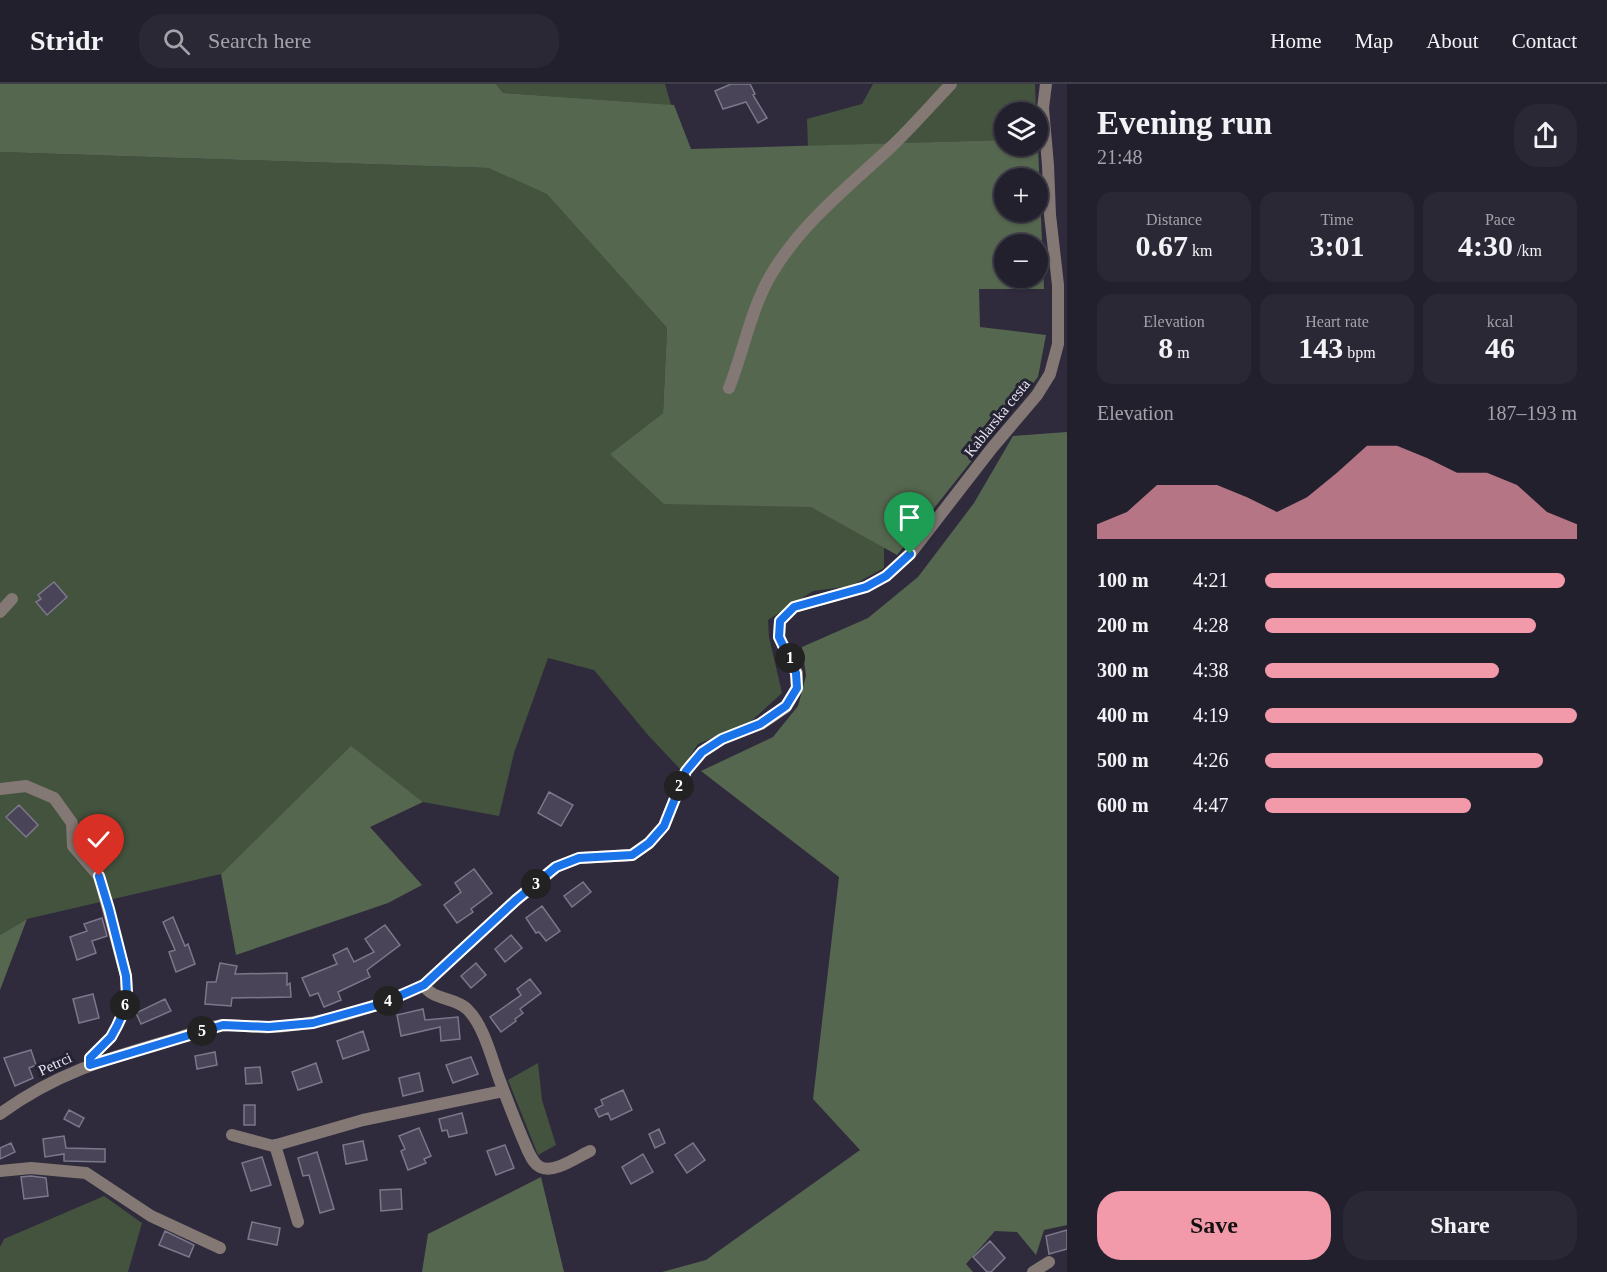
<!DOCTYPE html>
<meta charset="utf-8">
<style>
body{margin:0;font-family:Georgia,serif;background:#2b2836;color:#f1f3f6;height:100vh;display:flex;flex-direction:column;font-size:22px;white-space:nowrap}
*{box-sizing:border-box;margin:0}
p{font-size:20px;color:#a3a3aa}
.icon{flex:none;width:33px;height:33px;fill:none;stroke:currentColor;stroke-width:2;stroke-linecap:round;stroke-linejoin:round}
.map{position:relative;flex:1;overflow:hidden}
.sheet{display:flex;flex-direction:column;background:#23202e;width:540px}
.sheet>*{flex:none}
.tools{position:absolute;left:994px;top:18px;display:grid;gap:12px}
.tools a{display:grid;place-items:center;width:54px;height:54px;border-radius:50%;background:#23202e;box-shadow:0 2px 4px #0004,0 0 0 2px #403e4a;font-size:30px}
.pin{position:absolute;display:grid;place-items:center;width:51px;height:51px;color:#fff;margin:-62px -26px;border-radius:50% 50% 50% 0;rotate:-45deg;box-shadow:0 0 6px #0007}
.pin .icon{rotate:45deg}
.km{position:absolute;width:30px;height:30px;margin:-15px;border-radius:50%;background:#222;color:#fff;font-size:16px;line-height:30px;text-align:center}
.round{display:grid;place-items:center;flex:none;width:63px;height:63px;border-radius:24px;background:#2b2836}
.headline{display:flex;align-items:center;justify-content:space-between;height:102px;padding:0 30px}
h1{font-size:33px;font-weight:700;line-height:45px}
.stats{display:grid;grid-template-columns:repeat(3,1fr);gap:9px;height:102px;padding:6px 30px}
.stats div{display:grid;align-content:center;border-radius:15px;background:#2b2836;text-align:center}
.stats b{font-size:30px;font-weight:700}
.stats small{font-size:16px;font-weight:400}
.stats p{font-size:16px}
.chart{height:168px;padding:12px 30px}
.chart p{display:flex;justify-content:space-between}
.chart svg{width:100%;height:108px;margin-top:6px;fill:#f39aaa;opacity:.7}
.cta{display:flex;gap:12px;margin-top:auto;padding:12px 30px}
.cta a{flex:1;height:69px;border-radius:24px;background:#f39aaa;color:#111;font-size:24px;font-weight:700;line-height:69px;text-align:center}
.cta a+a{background:#2b2836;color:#f1f3f6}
ul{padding:0 30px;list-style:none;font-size:20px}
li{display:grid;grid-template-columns:96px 72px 1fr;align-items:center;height:45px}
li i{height:15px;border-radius:8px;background:#f39aaa}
header{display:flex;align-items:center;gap:36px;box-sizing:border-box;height:84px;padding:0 30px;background:#23202e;border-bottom:2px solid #403e4a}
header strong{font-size:28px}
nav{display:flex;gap:33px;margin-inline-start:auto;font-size:21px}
.search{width:420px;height:54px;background:#2b2836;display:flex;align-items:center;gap:15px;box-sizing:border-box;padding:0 21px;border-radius:24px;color:#a3a3aa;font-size:22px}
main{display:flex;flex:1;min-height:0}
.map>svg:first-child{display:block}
.green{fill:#44533d}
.forest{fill:#56674f;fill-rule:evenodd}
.building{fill:#494457;stroke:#7c778b;stroke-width:1.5}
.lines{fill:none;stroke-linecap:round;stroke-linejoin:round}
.minor{stroke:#837874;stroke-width:12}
.tertiary{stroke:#837874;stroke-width:12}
.route-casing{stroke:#fff;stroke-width:12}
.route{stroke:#1a73e8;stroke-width:8}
.labels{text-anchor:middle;stroke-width:6;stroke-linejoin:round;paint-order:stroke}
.street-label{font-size:15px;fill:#e6e4ef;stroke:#252233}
</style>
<header>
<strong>Stridr</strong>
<div class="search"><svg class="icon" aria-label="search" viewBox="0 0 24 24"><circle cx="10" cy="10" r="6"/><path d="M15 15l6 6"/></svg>Search here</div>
<nav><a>Home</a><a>Map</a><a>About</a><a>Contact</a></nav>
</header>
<main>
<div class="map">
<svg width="1067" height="1188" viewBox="0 0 1067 1188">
<rect width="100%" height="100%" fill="#2f2b3d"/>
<path class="green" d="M 496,0 L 665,0 L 671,21 L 503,9 Z
M 873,0 L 1035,0 L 1036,28 L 1005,28 L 1005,56 L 808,62 L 807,35 L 862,20 Z
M 0,68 L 488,84 L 548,110 L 667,244 L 663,329 L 610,370 L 884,410 L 884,484 L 851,502 L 813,507 L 768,536 L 769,553 L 782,609 L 748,640 L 698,660 L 681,686 L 648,651 L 594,586 L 548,574 L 514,669 L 499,732 L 423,718 L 351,663 L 221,790 L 27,835 L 0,851 Z
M 538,979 L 542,1016 L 556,1061 L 538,1071 L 508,996 Z
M 104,1112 L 142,1139 L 128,1188 L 0,1188 L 0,1163 L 4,1155 Z"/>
<path class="forest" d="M 0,0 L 496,0 L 503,9 L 674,21 L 691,65 L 1005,56 L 1005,62 L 1038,62 L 1044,205 L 979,205 L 980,243 L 1046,251 L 1038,293 L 897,471 L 811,423 L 664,420 L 610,370 L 663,329 L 667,244 L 547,110 L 488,84 L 0,68 ZM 1005,94 L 1038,94 L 1038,128 L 1005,128 ZM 1005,160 L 1038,160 L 1038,194 L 1005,194 Z
M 1067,348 L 1067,1141 L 1044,1146 L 1036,1171 L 1017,1148 L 995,1147 L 966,1180 L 973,1188 L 662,1188 L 706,1176 L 860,1066 L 813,1015 L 839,793 L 701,687 L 773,653 L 798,622 L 806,592 L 802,563 L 868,534 L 918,493 L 974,419 L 1013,352 Z
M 351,662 L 423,718 L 370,743 L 422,801 L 388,819 L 236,871 L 221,790 Z
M 27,835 L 0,906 L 0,851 Z
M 541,1093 L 564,1188 L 422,1188 L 428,1150 Z"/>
<path class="building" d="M 731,0 L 750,0 L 755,10 L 753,11 L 767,34 L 758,39 L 746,18 L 723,25 L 715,7 Z
M 54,498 L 67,513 L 47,531 L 36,518 L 41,515 L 38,511 Z
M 549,708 L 573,721 L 561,742 L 538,729 Z
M 19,721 L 38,741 L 26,753 L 6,733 Z
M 474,785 L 492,809 L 471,825 L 473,828 L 457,839 L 444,821 L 461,808 L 455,799 Z
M 583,798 L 591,808 L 572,823 L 564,812 Z
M 542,822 L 560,847 L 546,857 L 539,848 L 536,849 L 526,834 Z
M 173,833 L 185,862 L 188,860 L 195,880 L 176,888 L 169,868 L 175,866 L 163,838 Z
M 102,834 L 107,852 L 92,857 L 96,869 L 77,876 L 70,853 L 87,847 L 84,840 Z
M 385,841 L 400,861 L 367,886 L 370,893 L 338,908 L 341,916 L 324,923 L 318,909 L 310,912 L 302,894 L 337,880 L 333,871 L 347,864 L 354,878 L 374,868 L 365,855 Z
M 511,851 L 522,864 L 505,878 L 495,865 Z
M 220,879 L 237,882 L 235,890 L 287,889 L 287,901 L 290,899 L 291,913 L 232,914 L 231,922 L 205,920 L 207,898 L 216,898 Z
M 476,879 L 486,891 L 471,904 L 461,892 Z
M 530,895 L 541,909 L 520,925 L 523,929 L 515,935 L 516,937 L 501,948 L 490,933 L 521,911 L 517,905 Z
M 93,910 L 99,934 L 79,939 L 73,915 Z
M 165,915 L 171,927 L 141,940 L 136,929 Z
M 423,925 L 425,936 L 458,933 L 460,955 L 441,957 L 440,943 L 401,952 L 397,931 Z
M 363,947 L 369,966 L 343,975 L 337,957 Z
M 31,966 L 36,981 L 29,984 L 33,994 L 15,1002 L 4,974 Z
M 215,968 L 217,981 L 197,985 L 195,972 Z
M 471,973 L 478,990 L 453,999 L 446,981 Z
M 316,979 L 322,998 L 298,1006 L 292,988 Z
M 260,983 L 262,999 L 246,1000 L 245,984 Z
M 419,989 L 423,1007 L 403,1012 L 399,994 Z
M 623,1006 L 632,1026 L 611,1036 L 608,1029 L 599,1033 L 595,1025 L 603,1021 L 601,1016 Z
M 244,1021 L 255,1021 L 255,1041 L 244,1041 Z
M 69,1026 L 84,1034 L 79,1043 L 64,1035 Z
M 462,1029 L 467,1049 L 449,1053 L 447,1046 L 442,1047 L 439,1035 Z
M 419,1044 L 431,1072 L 424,1075 L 426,1079 L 408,1086 L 401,1067 L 405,1065 L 399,1052 Z
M 659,1045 L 665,1059 L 655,1064 L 649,1050 Z
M 64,1052 L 66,1064 L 105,1065 L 105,1078 L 64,1077 L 64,1070 L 45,1073 L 43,1055 Z
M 363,1057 L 367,1076 L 346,1080 L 343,1061 Z
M 11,1059 L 15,1068 L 0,1075 L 0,1064 Z
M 693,1059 L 705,1076 L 687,1089 L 675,1071 Z
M 505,1061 L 514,1084 L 496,1091 L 487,1067 Z
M 317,1068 L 334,1125 L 320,1129 L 309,1091 L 303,1092 L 298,1074 Z
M 643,1070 L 653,1088 L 631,1100 L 622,1083 Z
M 262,1073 L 271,1101 L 251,1107 L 242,1079 Z
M 31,1092 L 46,1094 L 48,1112 L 24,1115 L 21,1093 Z
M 401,1105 L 402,1125 L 381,1127 L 380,1106 Z
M 252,1138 L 280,1144 L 277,1161 L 248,1155 Z
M 1067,1146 L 1067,1165 L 1049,1170 L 1046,1152 Z
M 165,1147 L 194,1161 L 189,1173 L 159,1161 Z
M 990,1157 L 1005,1174 L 991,1188 L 987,1188 L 973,1173 Z"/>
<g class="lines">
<path class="minor" d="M 729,304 C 744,266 751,224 772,189 C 802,139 849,102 891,63 C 912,43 931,21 951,0
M 0,528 L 12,515
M 0,705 L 26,702 L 54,714 L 72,739 L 73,762 L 99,792 L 126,892 L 127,910 L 123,929 L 117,942 L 111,953 L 90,974 L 90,981
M 424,901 C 431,916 455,913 467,925 C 484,941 492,976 500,997 C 509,1021 518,1044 528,1067 C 531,1073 534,1080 540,1083 C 554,1090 577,1073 590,1067
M 232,1051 L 273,1062 L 363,1036 L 503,1007
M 275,1061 L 298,1138
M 0,1087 L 31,1084 L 86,1089 L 151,1132 L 220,1164
M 1033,1188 L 1049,1178"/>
<path class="tertiary" d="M 0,1030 C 54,990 108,974 171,956 C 188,951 207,942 224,941 C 240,941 255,944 270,943 C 324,941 375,924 424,901 L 516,816 L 556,783 L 579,774 L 632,771 L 649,759 L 664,742 L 686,687 L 702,668 L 722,655 L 761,640 L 786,623 L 797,604 L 797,589 L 779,553 L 780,537 L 794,523 L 866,503 L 886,492 L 910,470 L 992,364 L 1037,311 L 1050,290 L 1058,260 L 1058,201 L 1050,131 L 1048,81 L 1043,24 L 1046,0"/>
</g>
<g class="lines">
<g class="route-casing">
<path id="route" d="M 99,792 L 109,825 L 126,892 L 127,910 L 123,929 L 117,942 L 111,953 L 90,974 L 90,981 L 223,941 L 269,943 L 313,939 L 381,920 L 424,901 L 516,816 L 556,783 L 579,774 L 632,771 L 649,759 L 664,742 L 686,687 L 702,668 L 722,655 L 760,640 L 786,622 L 797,604 L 796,589 L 779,553 L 780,537 L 794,523 L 866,503 L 886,492 L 910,470"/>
</g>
<use href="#route" class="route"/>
</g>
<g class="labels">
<g class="street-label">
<text transform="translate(997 334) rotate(-51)" y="5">Kablarska cesta</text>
<text transform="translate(55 980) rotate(-25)" y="5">Petrci</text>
</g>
</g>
</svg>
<div class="tools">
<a><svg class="icon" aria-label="layers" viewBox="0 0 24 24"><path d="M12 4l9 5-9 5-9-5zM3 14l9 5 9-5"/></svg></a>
<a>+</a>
<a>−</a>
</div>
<div class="pin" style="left:910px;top:470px;background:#1e9e55"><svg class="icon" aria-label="arrive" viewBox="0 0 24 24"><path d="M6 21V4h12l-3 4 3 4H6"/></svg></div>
<div class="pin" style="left:99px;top:792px;background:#d93025"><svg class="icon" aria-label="check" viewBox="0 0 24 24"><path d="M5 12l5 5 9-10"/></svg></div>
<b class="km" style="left:790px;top:574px">1</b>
<b class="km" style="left:679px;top:702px">2</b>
<b class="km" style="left:536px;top:800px">3</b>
<b class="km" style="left:388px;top:917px">4</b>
<b class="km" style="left:202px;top:947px">5</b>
<b class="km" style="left:125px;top:921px">6</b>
</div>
<section class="sheet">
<div class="headline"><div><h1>Evening run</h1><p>21:48</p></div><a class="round"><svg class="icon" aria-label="share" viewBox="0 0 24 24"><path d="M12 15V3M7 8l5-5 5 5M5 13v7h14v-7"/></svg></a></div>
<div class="stats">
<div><p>Distance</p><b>0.67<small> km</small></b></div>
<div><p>Time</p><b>3:01</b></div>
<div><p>Pace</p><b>4:30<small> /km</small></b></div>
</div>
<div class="stats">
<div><p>Elevation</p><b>8<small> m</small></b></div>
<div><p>Heart rate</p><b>143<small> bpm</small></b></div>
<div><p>kcal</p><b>46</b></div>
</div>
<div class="chart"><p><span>Elevation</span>187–193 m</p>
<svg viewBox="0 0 160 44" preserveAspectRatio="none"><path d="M0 44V38L10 33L20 22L30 22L40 22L50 27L60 33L70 27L80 17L90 6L100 6L110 11L120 17L130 17L140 22L150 33L160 38V44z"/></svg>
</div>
<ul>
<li><b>100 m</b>4:21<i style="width:96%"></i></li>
<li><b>200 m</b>4:28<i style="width:87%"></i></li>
<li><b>300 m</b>4:38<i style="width:75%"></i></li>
<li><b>400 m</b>4:19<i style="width:100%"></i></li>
<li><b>500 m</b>4:26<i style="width:89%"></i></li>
<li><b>600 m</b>4:47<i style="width:66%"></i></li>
</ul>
<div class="cta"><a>Save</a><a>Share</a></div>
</section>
</main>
